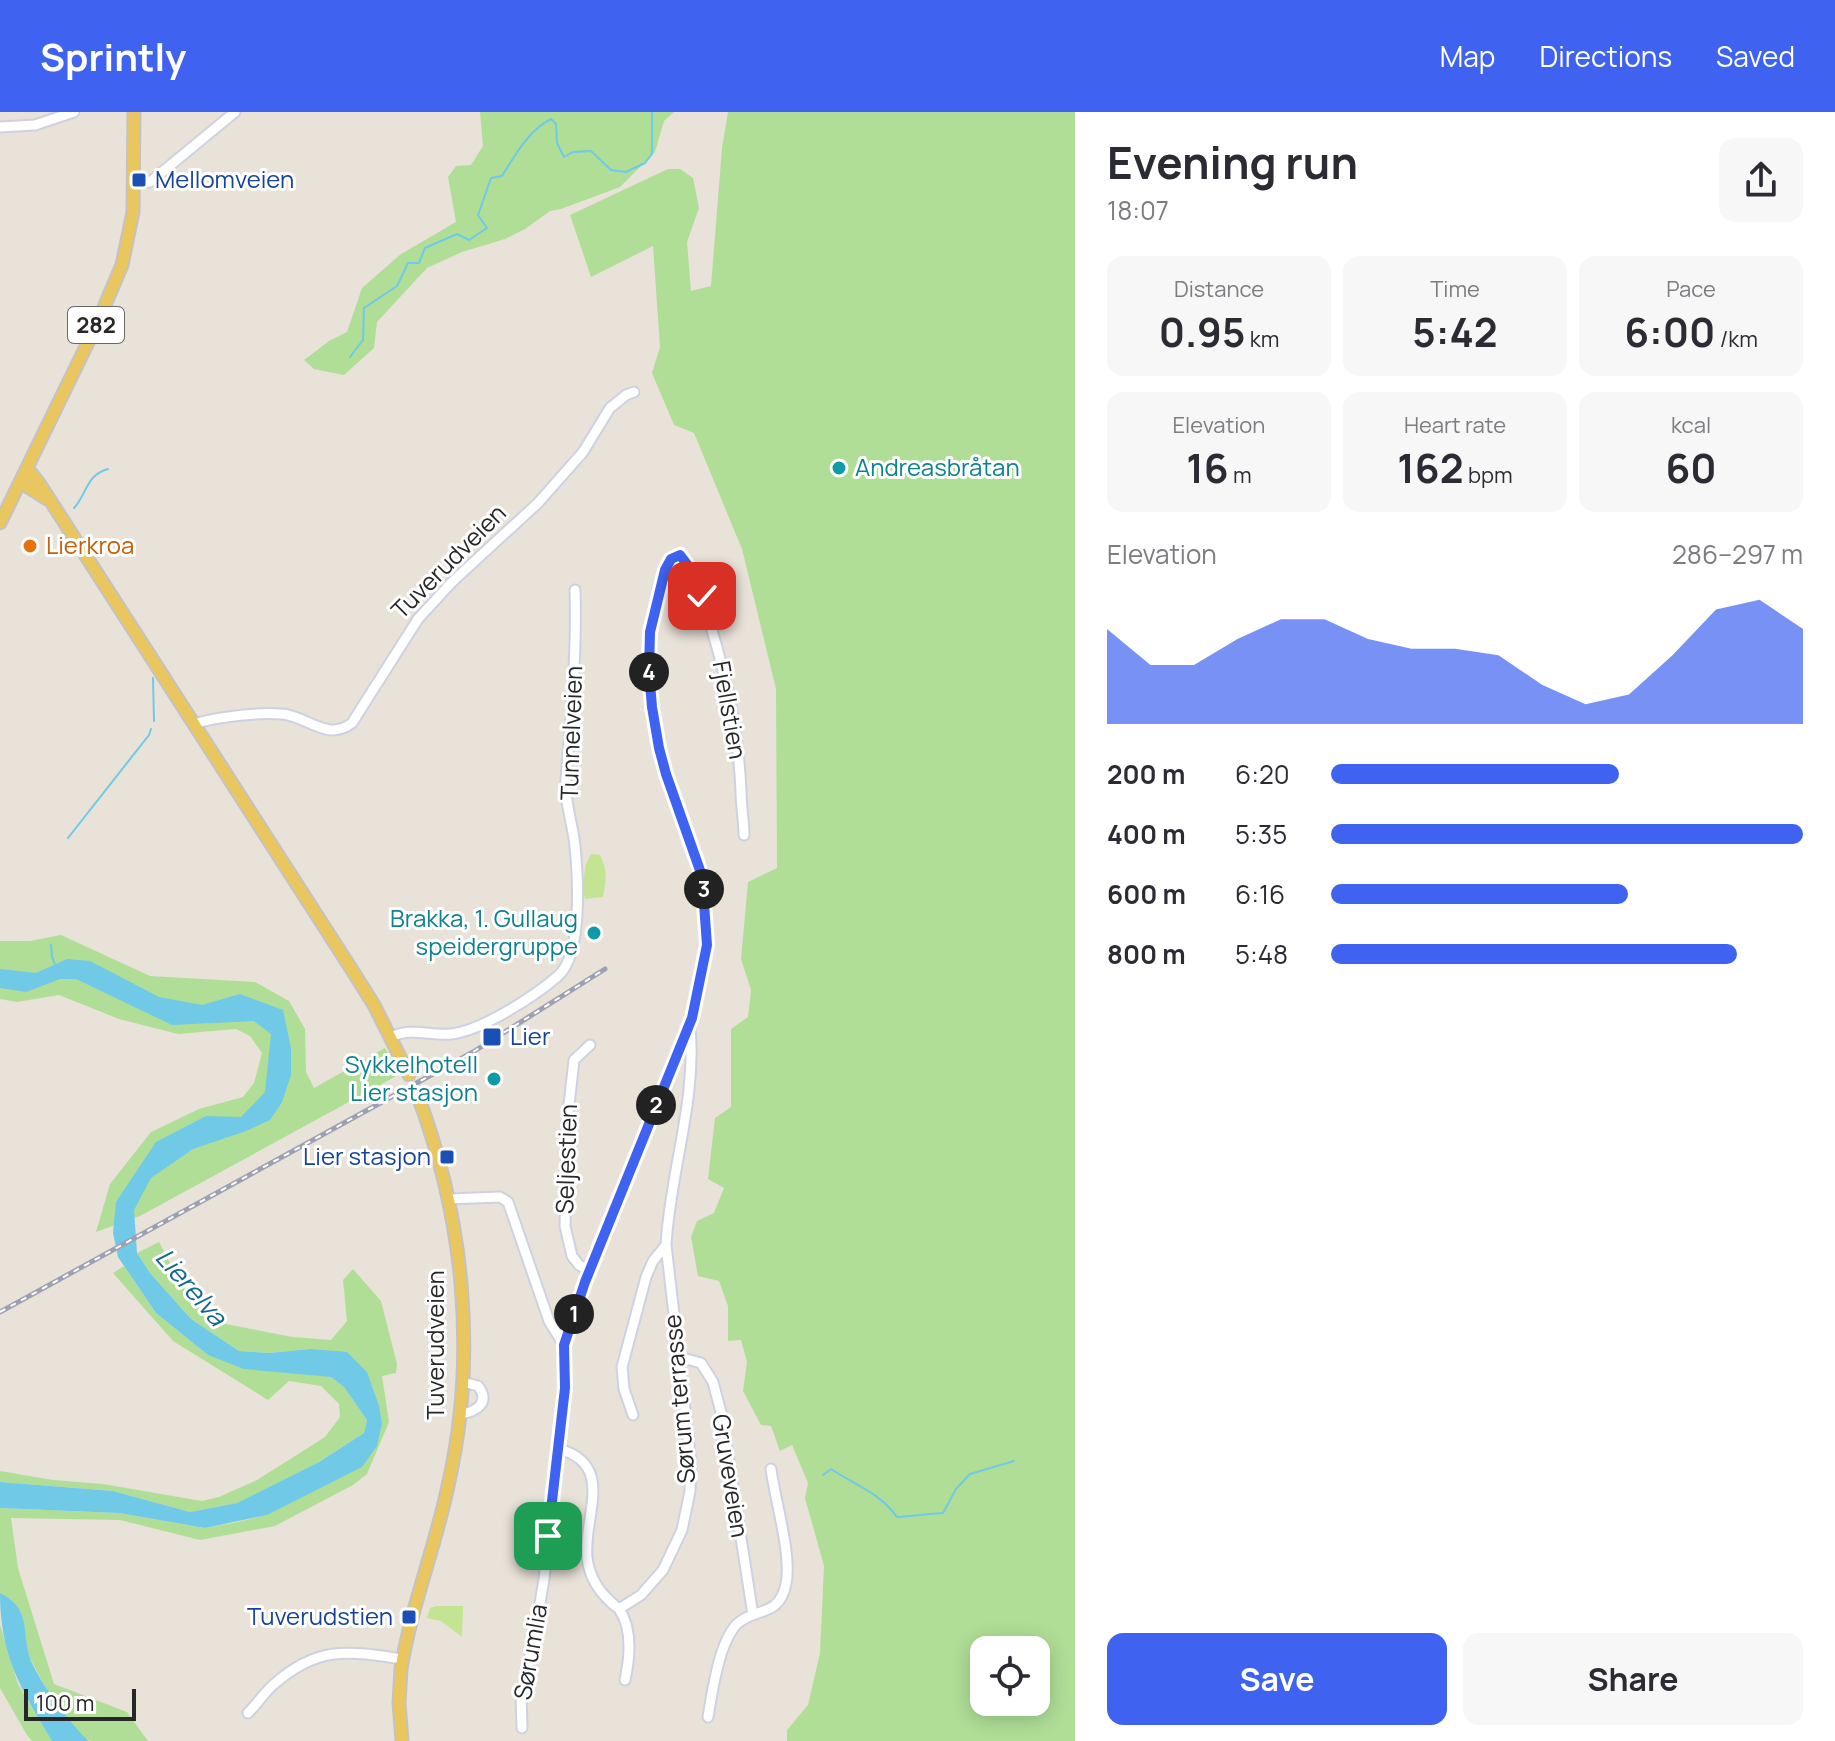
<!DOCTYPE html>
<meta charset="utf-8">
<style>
body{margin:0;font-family:Manrope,sans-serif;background:#f7f7f7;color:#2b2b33;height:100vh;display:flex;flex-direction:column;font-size:30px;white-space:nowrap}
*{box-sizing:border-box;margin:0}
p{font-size:26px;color:#7c7c81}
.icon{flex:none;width:44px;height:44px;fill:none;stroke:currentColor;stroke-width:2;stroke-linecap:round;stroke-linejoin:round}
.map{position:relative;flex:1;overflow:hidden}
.side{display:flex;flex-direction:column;background:#fff;width:760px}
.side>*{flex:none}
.controls{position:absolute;left:970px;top:1524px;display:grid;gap:16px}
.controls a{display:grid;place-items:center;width:80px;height:80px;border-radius:16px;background:#fff;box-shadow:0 4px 20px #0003;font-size:40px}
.scale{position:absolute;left:24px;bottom:20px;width:112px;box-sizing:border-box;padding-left:8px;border:4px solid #272727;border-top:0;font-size:22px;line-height:28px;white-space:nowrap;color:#272727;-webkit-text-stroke:6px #fff;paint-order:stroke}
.pin{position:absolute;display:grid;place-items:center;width:68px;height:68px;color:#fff;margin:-34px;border-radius:16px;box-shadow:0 4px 12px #0006}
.km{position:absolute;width:40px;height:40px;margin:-20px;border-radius:50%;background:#222;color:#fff;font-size:22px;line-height:40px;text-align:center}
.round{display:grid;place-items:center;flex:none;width:84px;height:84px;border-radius:16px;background:#f7f7f7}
.summary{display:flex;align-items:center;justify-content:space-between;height:136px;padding:0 32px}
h1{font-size:44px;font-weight:700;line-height:60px}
.stats{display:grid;grid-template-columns:repeat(3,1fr);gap:12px;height:136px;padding:8px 32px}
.stats div{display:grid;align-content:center;border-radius:16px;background:#f7f7f7;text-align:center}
.stats b{font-size:40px;font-weight:700}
.stats small{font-size:22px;font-weight:400}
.stats p{font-size:22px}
.chart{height:224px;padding:16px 32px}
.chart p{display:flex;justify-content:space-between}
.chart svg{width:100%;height:144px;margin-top:8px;fill:#3f63f0;opacity:.7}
.action{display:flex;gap:16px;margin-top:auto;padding:16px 32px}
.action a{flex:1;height:92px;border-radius:16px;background:#3f63f0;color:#fff;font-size:32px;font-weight:700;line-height:92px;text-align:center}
.action a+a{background:#f7f7f7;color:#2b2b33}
ul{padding:0 32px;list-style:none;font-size:26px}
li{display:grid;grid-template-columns:128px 96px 1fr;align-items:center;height:60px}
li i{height:20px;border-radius:10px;background:#3f63f0}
header{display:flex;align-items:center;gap:48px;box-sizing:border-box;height:112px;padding:0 40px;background:#3f63f0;color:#fff}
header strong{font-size:38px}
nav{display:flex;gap:44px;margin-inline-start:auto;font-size:28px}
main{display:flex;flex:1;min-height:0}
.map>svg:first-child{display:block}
.green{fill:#b0de97;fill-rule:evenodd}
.pitch{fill:#c3e593}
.water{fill:#6fc9e7}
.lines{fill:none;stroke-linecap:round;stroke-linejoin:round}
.stream{stroke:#6fc9e7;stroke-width:2}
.minor-casing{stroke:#ced2e0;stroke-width:13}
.major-casing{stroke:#c3c3c3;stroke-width:15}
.minor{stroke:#fff;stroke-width:9}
.major{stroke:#e9c65e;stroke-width:11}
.rail-casing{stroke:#9ca0b1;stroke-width:5}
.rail{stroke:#fff;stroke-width:2;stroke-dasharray:6;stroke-linecap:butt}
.route-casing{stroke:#fff;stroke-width:16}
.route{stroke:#3f63f0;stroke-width:10}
.transit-dot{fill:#1a4fb4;stroke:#fff;stroke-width:3}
.culture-dot{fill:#0f9aa8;stroke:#fff;stroke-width:3}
.food-dot{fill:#e8710a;stroke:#fff;stroke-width:3}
.labels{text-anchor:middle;stroke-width:6;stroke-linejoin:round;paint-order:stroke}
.shield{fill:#fff;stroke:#686868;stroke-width:2}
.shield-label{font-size:22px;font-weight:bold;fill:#272727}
.transit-label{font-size:24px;fill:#164399;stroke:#fff;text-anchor:start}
.culture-label{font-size:24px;fill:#0d838f;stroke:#fff;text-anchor:end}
.food-label{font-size:24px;fill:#c56008;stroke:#fff;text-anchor:start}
.street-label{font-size:24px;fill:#272727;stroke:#fff}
.water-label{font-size:26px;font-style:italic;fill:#13668e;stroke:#fff}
</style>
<header>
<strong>Sprintly</strong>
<nav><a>Map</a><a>Directions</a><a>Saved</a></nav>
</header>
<main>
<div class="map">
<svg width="1075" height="1629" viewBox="0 0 1075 1629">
<rect width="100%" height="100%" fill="#e9e2d9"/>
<path class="green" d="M 480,0 L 674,0 L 664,9 L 655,40 L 620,75 L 561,97 L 550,99 L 525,117 L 505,127 L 462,140 L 427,156 L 377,210 L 374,236 L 344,263 L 314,257 L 304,248 L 329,229 L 347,220 L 362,176 L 401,142 L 456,110 L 448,65 L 456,54 L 471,53 L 483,34 Z
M 728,0 L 1075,0 L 1075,1629 L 787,1629 L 787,1618 L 808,1593 L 820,1541 L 824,1454 L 805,1386 L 808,1371 L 792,1333 L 780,1339 L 771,1314 L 761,1313 L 743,1279 L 747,1250 L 741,1228 L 728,1229 L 728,1194 L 719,1169 L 698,1164 L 691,1125 L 697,1109 L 714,1101 L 724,1076 L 708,1067 L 715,1006 L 731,995 L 731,917 L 748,905 L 751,878 L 741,847 L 748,770 L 777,756 L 776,577 L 742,437 L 694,321 L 674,313 L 652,261 L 660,235 L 653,134 L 591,165 L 570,103 L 668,57 L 680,57 L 693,66 L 699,96 L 687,130 L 691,179 L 711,174 L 722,36 ZM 984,1538 L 1036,1538 L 1036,1590 L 984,1590 Z
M 61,823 L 150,864 L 255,870 L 289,889 L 305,917 L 306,960 L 314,976 L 385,936 L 400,962 L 140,1104 L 96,1120 L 110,1072 L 151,1020 L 199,997 L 243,985 L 254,971 L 262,941 L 250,924 L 236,917 L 178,922 L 119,907 L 59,883 L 17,890 L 0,887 L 0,829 L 30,829 Z
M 159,1130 L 180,1170 L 211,1209 L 292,1225 L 331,1228 L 347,1209 L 343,1168 L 353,1157 L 381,1189 L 397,1252 L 396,1261 L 382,1264 L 389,1310 L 367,1362 L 353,1373 L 275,1414 L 200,1428 L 120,1408 L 11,1406 L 18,1456 L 54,1572 L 127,1600 L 148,1629 C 130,1629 109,1629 92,1629 C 75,1626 40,1567 32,1550 C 18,1522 35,1499 0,1481 L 0,1396 L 119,1401 L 205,1416 L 233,1411 L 267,1403 L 382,1312 L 310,1237 L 269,1241 L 239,1239 L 191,1207 L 150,1161 L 137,1141 Z
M 124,1154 L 156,1201 L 208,1243 L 331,1265 L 344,1275 L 367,1308 L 364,1321 L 319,1350 L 237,1391 L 190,1400 L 113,1379 L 0,1370 L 0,1359 L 53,1368 L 103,1372 L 202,1389 L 219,1385 L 257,1368 L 325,1325 L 340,1305 L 339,1292 L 321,1274 L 289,1269 L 268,1288 L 173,1229 L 113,1161 Z
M 0,1513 L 18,1572 L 52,1629 L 32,1629 L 27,1623 L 0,1576 Z"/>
<path class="pitch" d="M 591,742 L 600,743 C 608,758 606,769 603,785 L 585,787 L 584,782 L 579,781 L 578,777 L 582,776 L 586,752 Z
M 436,1494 L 463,1494 L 462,1525 L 441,1509 L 427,1506 L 430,1496 Z"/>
<path class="water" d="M 67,847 L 90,849 L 159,885 L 202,893 L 240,882 L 283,898 L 291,936 L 291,963 L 282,990 L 270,1008 L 246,1019 L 193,1037 L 151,1066 L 134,1098 L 137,1141 L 150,1161 L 191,1207 L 239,1239 L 269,1241 L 310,1237 L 347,1240 L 367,1260 L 379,1294 L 382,1312 L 377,1334 L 362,1355 L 267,1403 L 205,1416 L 119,1401 L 0,1396 L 0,1370 L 113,1379 L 190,1400 L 237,1391 L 319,1350 L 364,1321 L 367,1308 L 344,1275 L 331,1265 L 244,1257 L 208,1243 L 156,1201 L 118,1145 L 113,1121 L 116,1090 L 156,1030 L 206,1004 L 241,1005 L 265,980 L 271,922 L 254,909 L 172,913 L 76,867 L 60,867 L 26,880 L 0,876 L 0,857 L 36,861 Z
M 0,1481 C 32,1497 21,1518 30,1546 C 36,1565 74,1617 89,1629 L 52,1629 C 21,1577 0,1544 0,1481 Z"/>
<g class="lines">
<path class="stream" d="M 350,245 L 363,228 L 364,196 L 397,174 L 408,151 L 419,151 L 425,136 L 457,122 L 469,128 L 487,116 L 478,103 L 491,66 L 502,64 C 515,43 529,18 551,7 L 556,12 L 557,31 L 564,45 L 573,40 L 591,39 L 611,58 L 626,60 L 645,51 L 652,42 L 652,0
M 74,396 C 87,382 86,363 108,357
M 153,566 L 154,609
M 68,726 L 149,623 L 151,617
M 51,833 L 52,845 L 56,855
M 823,1363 L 831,1357 C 855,1373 879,1380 897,1405 C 912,1404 928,1402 943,1401 L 956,1377 L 970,1362 L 1014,1349"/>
<g class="minor-casing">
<path id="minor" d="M 0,15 L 35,13 L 74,0
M 135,72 L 150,70 L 235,0
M 194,612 C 216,605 259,600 282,602 C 307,604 327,630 352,611 L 418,507 L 452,470 L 538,391 L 583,340 L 610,296 L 626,283 L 634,280
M 391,925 C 411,915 430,924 451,922 C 481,919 535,884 558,864 C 583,842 578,765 575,734 C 573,712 564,690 566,667 C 571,604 577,541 575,478
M 590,933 L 574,948 L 567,1011 L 565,1114 L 572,1144 L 579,1153 L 590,1159
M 449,1087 L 500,1085 L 508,1090 L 549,1209 L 564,1233
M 679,1245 L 701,1251 L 713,1270 L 722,1304 L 753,1503
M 460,1302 C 476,1300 491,1291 478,1274 L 463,1270
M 633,1303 L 624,1277 L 622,1255 L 646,1165 L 653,1149 L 666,1133
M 559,1337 C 616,1353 583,1404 587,1445 C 589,1467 602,1484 619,1497 L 641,1483 L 663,1458 L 682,1418 L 690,1379 L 691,1351 L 666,1133 C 670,1060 697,988 690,915
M 619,1497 C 633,1517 630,1545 625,1568
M 248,1601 C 257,1592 264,1581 273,1573 C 318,1533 348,1539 402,1547
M 708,1605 C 712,1581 719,1530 737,1512 C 755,1495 779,1506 786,1472 C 792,1443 775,1388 771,1357
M 522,1616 L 521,1582 L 534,1527 L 544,1467 L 559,1337 L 565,1276 L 564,1233 L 585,1170 L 692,906 L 707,833 L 702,764 L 659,636 L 649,559 L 650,520 L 665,458 L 671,447 L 680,443 L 692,459 C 719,531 738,603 741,680 C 741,695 744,708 744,723"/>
</g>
<g class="major-casing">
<path id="major" d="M 27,356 L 39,371 L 352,858 L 374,893 L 409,963
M 20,370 L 47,387
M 0,411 L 96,214 L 122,153 L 133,100 L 134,0
M 402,1629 L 399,1591 L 401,1557 C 411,1495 435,1436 448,1374 C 478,1243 464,1104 416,979"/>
</g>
<use href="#minor" class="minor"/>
<use href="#major" class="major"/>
<g class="rail-casing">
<path id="rail" d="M 0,1200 L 473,940 L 605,857"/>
</g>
<use href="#rail" class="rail"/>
</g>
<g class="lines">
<g class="route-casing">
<path id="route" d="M 548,1424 L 565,1276 L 564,1233 L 585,1170 L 692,906 L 707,833 L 702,764 L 666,662 L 659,636 L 652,595 L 649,559 L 650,520 L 665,458 L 671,447 L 680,443 L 692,459 L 702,484"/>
</g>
<use href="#route" class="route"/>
</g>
<g class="transit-dot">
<rect x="131" y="60" width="16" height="16" rx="4"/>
<rect x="482" y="915" width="20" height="20" rx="4"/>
<rect x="439" y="1037" width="16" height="16" rx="4"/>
<rect x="401" y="1497" width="16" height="16" rx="4"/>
</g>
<g class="culture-dot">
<circle cx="839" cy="356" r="8"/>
<circle cx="594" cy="821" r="8"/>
<circle cx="494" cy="967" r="8"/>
</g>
<circle class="food-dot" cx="30" cy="434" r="8"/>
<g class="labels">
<rect class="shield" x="68" y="195" width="56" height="36" rx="6"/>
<g class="shield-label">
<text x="96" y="221">282</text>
</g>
<g class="transit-label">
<text x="155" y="76">Mellomveien</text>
<text x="510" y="933">Lier</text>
<text x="431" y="1053" text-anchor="end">Lier stasjon</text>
<text x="393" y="1513" text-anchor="end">Tuverudstien</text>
</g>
<g class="culture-label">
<text x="855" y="364" text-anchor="start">Andreasbråtan</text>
<text x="578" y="815">Brakka, 1. Gullaug<tspan x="578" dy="28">speidergruppe</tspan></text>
<text x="478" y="961">Sykkelhotell<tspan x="478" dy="28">Lier stasjon</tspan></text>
</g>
<g class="food-label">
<text x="46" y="442">Lierkroa</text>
</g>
<g class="street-label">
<text transform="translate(449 450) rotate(-45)" y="8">Tuverudveien</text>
<text transform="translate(729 598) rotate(80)" y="8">Fjellstien</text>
<text transform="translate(572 621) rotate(-88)" y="8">Tunnelveien</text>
<text transform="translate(567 1047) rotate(-88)" y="8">Seljestien</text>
<text transform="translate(436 1233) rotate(-90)" y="8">Tuverudveien</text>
<text transform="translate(680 1287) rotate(-95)" y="8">Sørum terrasse</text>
<text transform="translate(730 1364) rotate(81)" y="8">Gruveveien</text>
<text transform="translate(531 1540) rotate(-80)" y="8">Sørumlia</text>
</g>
<g class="water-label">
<text transform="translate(191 1175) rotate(49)" y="9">Lierelva</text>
</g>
</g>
</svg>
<div class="controls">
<a><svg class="icon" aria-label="locate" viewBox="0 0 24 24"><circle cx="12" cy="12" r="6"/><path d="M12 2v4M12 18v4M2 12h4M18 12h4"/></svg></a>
</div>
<div class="scale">100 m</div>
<div class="pin" style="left:548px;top:1424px;background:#1e9e55"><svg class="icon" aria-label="arrive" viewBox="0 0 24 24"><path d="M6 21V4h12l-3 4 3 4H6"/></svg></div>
<div class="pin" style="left:702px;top:484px;background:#d93025"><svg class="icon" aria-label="check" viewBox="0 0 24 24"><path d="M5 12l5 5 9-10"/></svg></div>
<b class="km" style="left:574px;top:1202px">1</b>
<b class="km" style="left:656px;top:993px">2</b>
<b class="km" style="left:704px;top:777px">3</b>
<b class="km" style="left:649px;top:560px">4</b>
</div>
<section class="side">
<div class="summary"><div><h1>Evening run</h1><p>18:07</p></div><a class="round"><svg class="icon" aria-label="share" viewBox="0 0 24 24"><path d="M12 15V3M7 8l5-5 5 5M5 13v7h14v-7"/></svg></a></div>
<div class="stats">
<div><p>Distance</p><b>0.95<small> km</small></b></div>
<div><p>Time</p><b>5:42</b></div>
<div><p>Pace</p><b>6:00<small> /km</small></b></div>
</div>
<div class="stats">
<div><p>Elevation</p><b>16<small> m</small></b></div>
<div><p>Heart rate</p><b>162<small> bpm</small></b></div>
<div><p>kcal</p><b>60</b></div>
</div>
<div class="chart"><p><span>Elevation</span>286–297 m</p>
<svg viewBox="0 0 160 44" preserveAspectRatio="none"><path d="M0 44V15L10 26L20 26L30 18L40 12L50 12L60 18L70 21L80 21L90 23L100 32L110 38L120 35L130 23L140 9L150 6L160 15V44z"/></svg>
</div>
<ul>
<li><b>200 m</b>6:20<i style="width:61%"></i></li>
<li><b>400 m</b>5:35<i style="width:100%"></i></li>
<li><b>600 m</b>6:16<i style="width:63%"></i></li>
<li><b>800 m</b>5:48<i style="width:86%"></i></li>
</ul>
<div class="action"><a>Save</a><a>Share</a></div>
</section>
</main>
